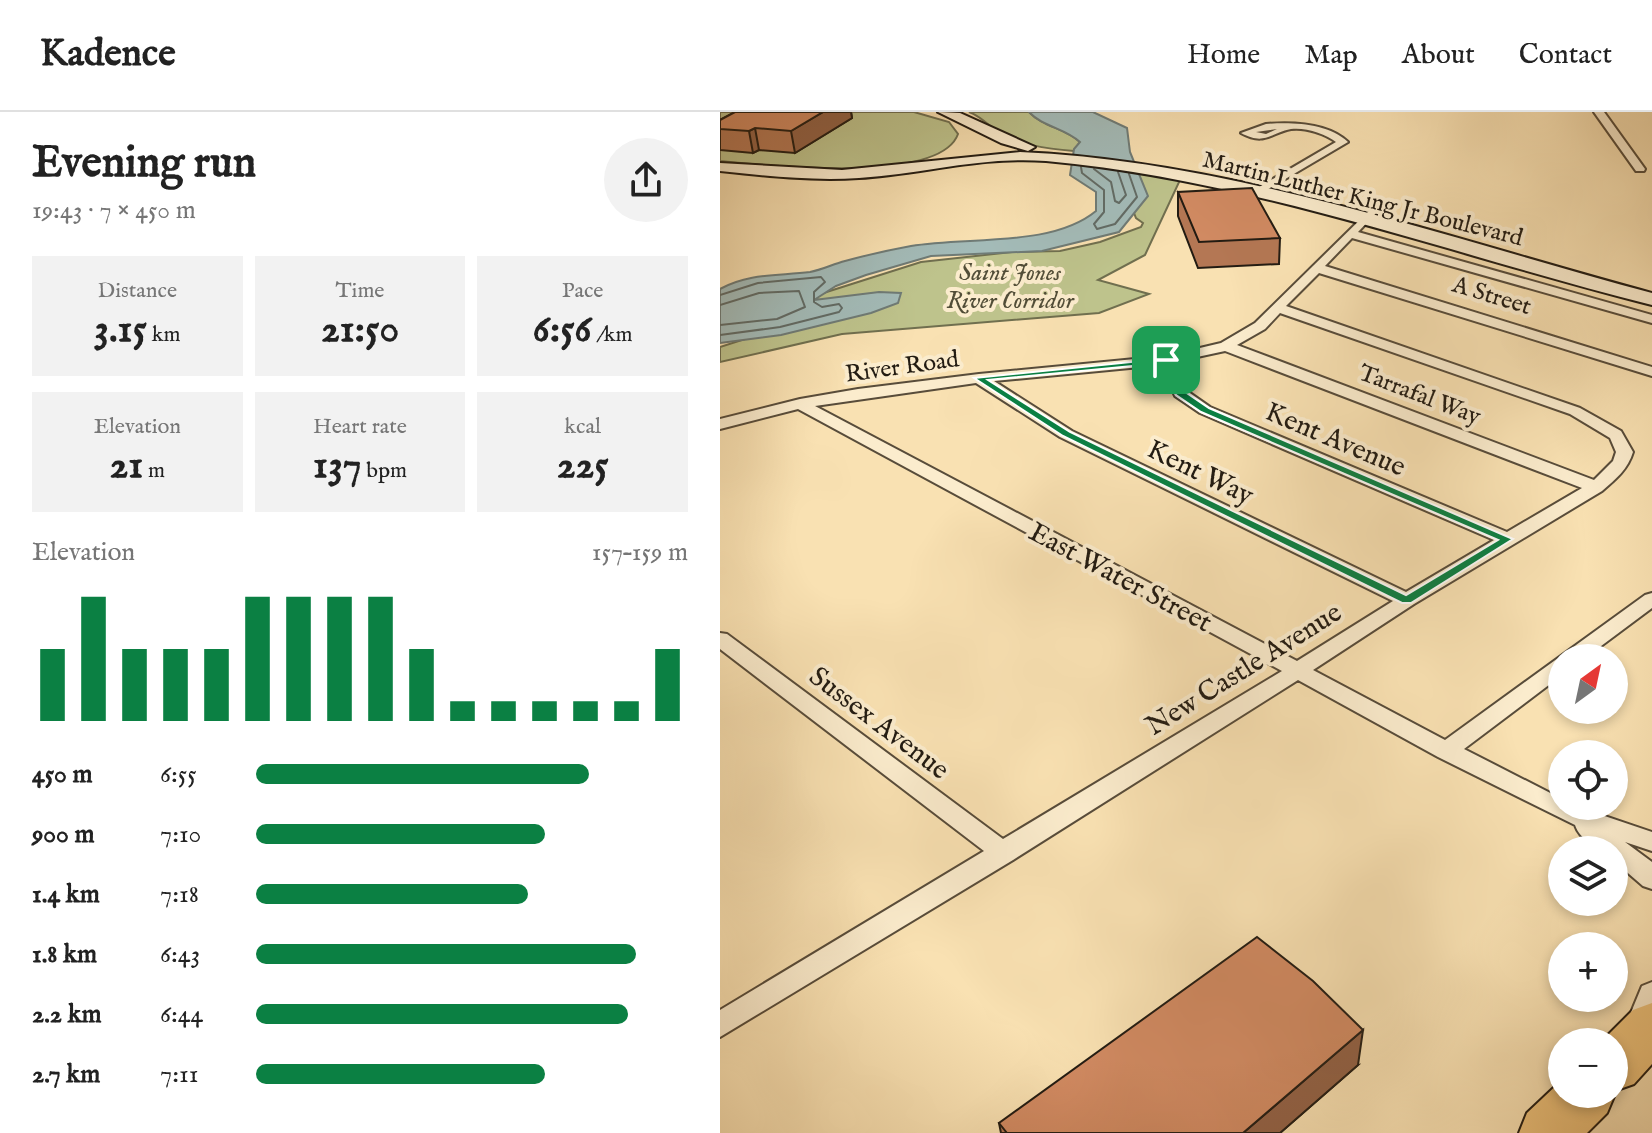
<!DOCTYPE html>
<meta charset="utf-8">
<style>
body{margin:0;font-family:"IM FELL English",serif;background:#f2f2f2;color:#222;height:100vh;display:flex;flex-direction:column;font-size:30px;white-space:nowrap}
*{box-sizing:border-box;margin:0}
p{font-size:26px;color:#767676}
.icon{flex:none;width:44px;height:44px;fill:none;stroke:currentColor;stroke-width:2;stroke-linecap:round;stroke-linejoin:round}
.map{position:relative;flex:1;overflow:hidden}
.details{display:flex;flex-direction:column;background:#fff;width:720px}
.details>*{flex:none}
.needle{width:52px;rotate:33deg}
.controls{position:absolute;left:828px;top:532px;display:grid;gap:16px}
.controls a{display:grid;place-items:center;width:80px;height:80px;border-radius:50%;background:#fff;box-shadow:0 4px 12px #0003;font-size:40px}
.pin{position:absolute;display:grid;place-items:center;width:68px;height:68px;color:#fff;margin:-34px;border-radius:16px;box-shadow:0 4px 12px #0006}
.round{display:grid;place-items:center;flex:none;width:84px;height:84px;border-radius:42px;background:#f2f2f2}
.summary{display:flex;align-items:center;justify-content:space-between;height:136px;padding:0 32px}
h1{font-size:44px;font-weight:700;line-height:60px}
.metrics{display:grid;grid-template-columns:repeat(3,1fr);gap:12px;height:136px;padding:8px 32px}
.metrics div{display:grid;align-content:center;border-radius:0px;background:#f2f2f2;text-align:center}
.metrics b{font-size:40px;font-weight:700}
.metrics small{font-size:22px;font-weight:400}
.metrics p{font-size:22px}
.chart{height:224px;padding:16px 32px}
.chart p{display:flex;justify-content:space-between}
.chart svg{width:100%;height:144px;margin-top:8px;stroke:#0b8043;stroke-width:6}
ul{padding:0 32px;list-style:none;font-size:26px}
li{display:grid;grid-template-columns:128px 96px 1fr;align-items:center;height:60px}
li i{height:20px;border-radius:10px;background:#0b8043}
header{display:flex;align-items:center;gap:48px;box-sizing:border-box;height:112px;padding:0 40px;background:#fff;border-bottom:2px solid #e0e0e0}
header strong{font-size:38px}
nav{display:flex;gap:44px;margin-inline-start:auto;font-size:28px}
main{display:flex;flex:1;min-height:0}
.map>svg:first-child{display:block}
.green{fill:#bec38c;stroke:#706f4f;stroke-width:2}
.water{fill:#a3bbb8;stroke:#6f7b76;stroke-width:2}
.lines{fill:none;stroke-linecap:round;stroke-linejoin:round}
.shore{stroke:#626b65;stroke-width:2}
.street-casing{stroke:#584c3a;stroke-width:4}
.secondary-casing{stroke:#221b12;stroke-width:4}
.highway-casing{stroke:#221b12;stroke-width:4}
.street{fill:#fbeccd;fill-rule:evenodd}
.secondary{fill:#fbeccd;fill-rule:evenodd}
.highway{fill:#ecc079;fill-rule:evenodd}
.wall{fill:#b47754;stroke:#221b12;stroke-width:2}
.shaded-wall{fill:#926145;stroke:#221b12;stroke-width:2}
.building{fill:#d18a62;stroke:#221b12;stroke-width:2}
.route{fill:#0b8043;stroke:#fff;stroke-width:2;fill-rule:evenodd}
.labels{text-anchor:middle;stroke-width:8;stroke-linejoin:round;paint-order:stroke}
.far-street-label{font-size:24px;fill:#221b12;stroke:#fbeccd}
.far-park-label{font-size:24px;font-style:italic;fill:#514d37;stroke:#fbeccd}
.street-label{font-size:28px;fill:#221b12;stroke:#fbeccd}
</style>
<header>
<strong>Kadence</strong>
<nav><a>Home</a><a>Map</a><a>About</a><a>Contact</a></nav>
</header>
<main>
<section class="details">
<div class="summary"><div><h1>Evening run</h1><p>19:43 · 7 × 450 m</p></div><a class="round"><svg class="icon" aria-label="share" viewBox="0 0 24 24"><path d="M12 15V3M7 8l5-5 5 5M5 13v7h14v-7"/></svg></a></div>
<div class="metrics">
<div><p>Distance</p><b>3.15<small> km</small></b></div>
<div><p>Time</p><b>21:50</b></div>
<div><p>Pace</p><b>6:56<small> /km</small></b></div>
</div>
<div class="metrics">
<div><p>Elevation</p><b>21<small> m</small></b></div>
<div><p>Heart rate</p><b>137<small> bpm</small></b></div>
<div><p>kcal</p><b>225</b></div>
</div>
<div class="chart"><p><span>Elevation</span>157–159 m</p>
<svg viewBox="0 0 160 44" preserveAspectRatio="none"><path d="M5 44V22M15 44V6M25 44V22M35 44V22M45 44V22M55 44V6M65 44V6M75 44V6M85 44V6M95 44V22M105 44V38M115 44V38M125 44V38M135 44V38M145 44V38M155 44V22"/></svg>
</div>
<ul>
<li><b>450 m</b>6:55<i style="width:77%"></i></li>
<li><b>900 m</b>7:10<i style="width:67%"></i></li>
<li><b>1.4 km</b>7:18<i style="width:63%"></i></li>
<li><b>1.8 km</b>6:43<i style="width:88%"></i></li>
<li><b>2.2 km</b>6:44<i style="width:86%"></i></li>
<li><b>2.7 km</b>7:11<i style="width:67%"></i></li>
</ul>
</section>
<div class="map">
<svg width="932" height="1021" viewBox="0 0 932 1021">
<rect width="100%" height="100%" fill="#f9e1b2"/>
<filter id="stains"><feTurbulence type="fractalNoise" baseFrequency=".0025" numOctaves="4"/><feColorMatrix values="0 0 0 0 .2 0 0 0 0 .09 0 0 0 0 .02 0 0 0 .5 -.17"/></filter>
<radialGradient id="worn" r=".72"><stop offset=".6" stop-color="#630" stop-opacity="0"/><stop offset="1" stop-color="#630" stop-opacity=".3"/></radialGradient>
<path class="green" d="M 0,0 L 194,0 L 229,10 L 238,22 C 220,73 43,53 0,49 Z
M 249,0 L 309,0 C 323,15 345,16 360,30 L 354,39 C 328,37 297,33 275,18 C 266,11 260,4 249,0 Z
M 413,60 L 460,68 L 425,143 L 378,168 L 429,182 L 379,201 L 122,222 L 0,250 L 0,235 L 31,225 L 94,184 L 201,150 L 292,140 L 340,139 L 380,130 L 421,115 L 423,111 L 416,106 L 403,73 Z"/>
<path class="water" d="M 309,0 L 373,0 L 407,16 L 410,40 L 428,84 L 399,120 L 322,139 L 211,144 L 146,163 L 116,174 L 94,188 L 159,180 L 181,181 L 178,191 L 151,201 L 61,223 L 0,231 L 0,177 C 29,161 58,164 90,160 C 102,158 113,152 125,149 C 147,143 169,138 191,134 C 247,124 331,136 376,99 L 376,80 L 350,63 L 354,37 L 360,30 C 345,16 323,15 309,0 Z"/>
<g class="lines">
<path class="shore" d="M 361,55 L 362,61 L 384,78 L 384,100 L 374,112 L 377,117 L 395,112 L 417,85 L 409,62
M 374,57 L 391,70 L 395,89 L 399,91 L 406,83 L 398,60
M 0,183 L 38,171 L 101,165 L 105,170 L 94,180 L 94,190 L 102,195 L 119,192 L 122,196 L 119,200 L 60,215 L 0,223
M 0,193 L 39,181 L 79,179 L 85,195 L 57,207 L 0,213"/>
<g class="street-casing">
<path id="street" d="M 874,0 L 884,0 L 925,57 L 924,59 L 916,59 Z
M 546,12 C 572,10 608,11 628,30 L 538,83 L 533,80 L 534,78 L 616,30 C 606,22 585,15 571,17 C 550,21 545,34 521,21 ZM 557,17 L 546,22 L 536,20 Z
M 652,96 L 658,99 L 638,120 L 932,203 L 932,211 L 632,126 L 605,154 L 932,255 L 932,264 L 599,161 L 566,194 L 860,296 L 901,319 L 913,340 C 908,357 896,367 882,379 L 694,492 L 593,558 L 725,628 L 925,483 L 932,481 L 932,496 L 865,546 L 842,546 L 842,563 L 744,637 L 842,687 L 842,694 L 855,694 L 932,720 L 932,739 L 905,730 L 932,750 L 932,777 L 923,774 L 894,749 L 894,738 C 878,738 860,728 855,713 L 718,645 L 578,568 L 293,748 L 0,925 L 0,898 L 264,739 L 0,537 L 0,521 L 7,522 L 283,727 L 562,559 L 78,297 L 0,317 L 0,307 L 80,287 L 138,277 L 259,262 L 446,244 L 501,231 L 535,211 ZM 560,201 L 850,302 L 890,326 L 896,340 L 893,349 L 874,368 L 517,233 L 545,217 ZM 505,239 L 862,376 L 787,420 L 490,295 L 467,279 L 454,250 ZM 441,253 L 455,284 L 480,301 L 774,428 L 686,480 L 352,319 L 274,269 ZM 256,271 L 340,325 L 673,489 L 577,549 L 95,294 Z
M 932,870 L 932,918 L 929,924 L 919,928 L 909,924 L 905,915 L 922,874 Z"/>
</g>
<g class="secondary-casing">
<path id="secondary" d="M 218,0 L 240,1 L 315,35 L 308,39 L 281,31 Z
M 300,40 C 513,49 727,126 932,181 L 932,193 C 730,142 534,68 326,49 C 262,44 202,62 139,66 C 93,69 46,64 0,59 L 0,51 L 122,58 Z"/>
</g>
<g class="highway-casing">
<path id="highway" d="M 932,891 L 932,952 L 914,972 L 894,979 L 895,982 L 887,1001 L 867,1021 L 799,1021 L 807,1001 L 842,968 L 842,982 L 894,982 L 894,930 L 881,930 L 913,898 Z"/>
</g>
<use href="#street" class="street"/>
<use href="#secondary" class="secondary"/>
<use href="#highway" class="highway"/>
</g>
<path class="wall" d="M 15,0 L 131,0 L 132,6 L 75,41 L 39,38 L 33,41 L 0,38 L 0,8 Z
M 458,80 L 560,126 L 559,152 L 478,156 L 458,104 Z
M 638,953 L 560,1021 L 281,1021 L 279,1011 Z"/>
<path class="shaded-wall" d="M 103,0 L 131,0 L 132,6 L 75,41 L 71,19 Z
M 35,16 L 39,38 L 33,41 L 29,19 Z
M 643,918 L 638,953 L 560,1021 L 523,1021 Z"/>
<path class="building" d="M 15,0 L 103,0 L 71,19 L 35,16 L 29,19 L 0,17 L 0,8 Z
M 532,76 L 560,126 L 479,130 L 458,80 Z
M 537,825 L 593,869 L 643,918 L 523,1021 L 287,1021 L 279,1011 Z"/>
<path class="route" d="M 450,246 L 464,279 L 489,296 L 793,427 L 691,491 L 682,491 L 343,324 L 254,266 ZM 443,251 L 456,283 L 481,300 L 778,428 L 686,483 L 350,320 L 268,268 Z"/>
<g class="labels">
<g class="far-street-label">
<text transform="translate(643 86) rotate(14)" y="8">Martin Luther King Jr Boulevard</text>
<text transform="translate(772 183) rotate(17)" y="8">A Street</text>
<text transform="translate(182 254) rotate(-8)" y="8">River Road</text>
<text transform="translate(700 282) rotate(21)" y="8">Tarrafal Way</text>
</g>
<g class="far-park-label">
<text x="290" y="168">Saint Jones<tspan x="290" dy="28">River Corridor</tspan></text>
</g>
<g class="street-label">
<text transform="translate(616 326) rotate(23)" y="10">Kent Avenue</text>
<text transform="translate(481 359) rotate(26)" y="10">Kent Way</text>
<text transform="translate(401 464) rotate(28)" y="10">East Water Street</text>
<text transform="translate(523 556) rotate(-32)" y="10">New Castle Avenue</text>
<text transform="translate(160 610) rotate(37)" y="10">Sussex Avenue</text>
</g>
</g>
<rect width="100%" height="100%" filter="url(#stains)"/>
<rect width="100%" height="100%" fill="url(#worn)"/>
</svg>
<div class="controls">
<a><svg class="needle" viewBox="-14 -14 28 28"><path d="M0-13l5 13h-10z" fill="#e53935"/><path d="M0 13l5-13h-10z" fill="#767676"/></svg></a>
<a><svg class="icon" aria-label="locate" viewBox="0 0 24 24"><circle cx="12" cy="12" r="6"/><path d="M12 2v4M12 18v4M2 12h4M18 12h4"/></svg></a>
<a><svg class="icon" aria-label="layers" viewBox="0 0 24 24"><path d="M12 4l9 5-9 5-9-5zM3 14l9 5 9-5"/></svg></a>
<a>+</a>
<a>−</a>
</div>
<div class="pin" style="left:446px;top:248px;background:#1e9e55"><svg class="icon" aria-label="arrive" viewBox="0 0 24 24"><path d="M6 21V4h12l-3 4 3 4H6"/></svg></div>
</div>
</main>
